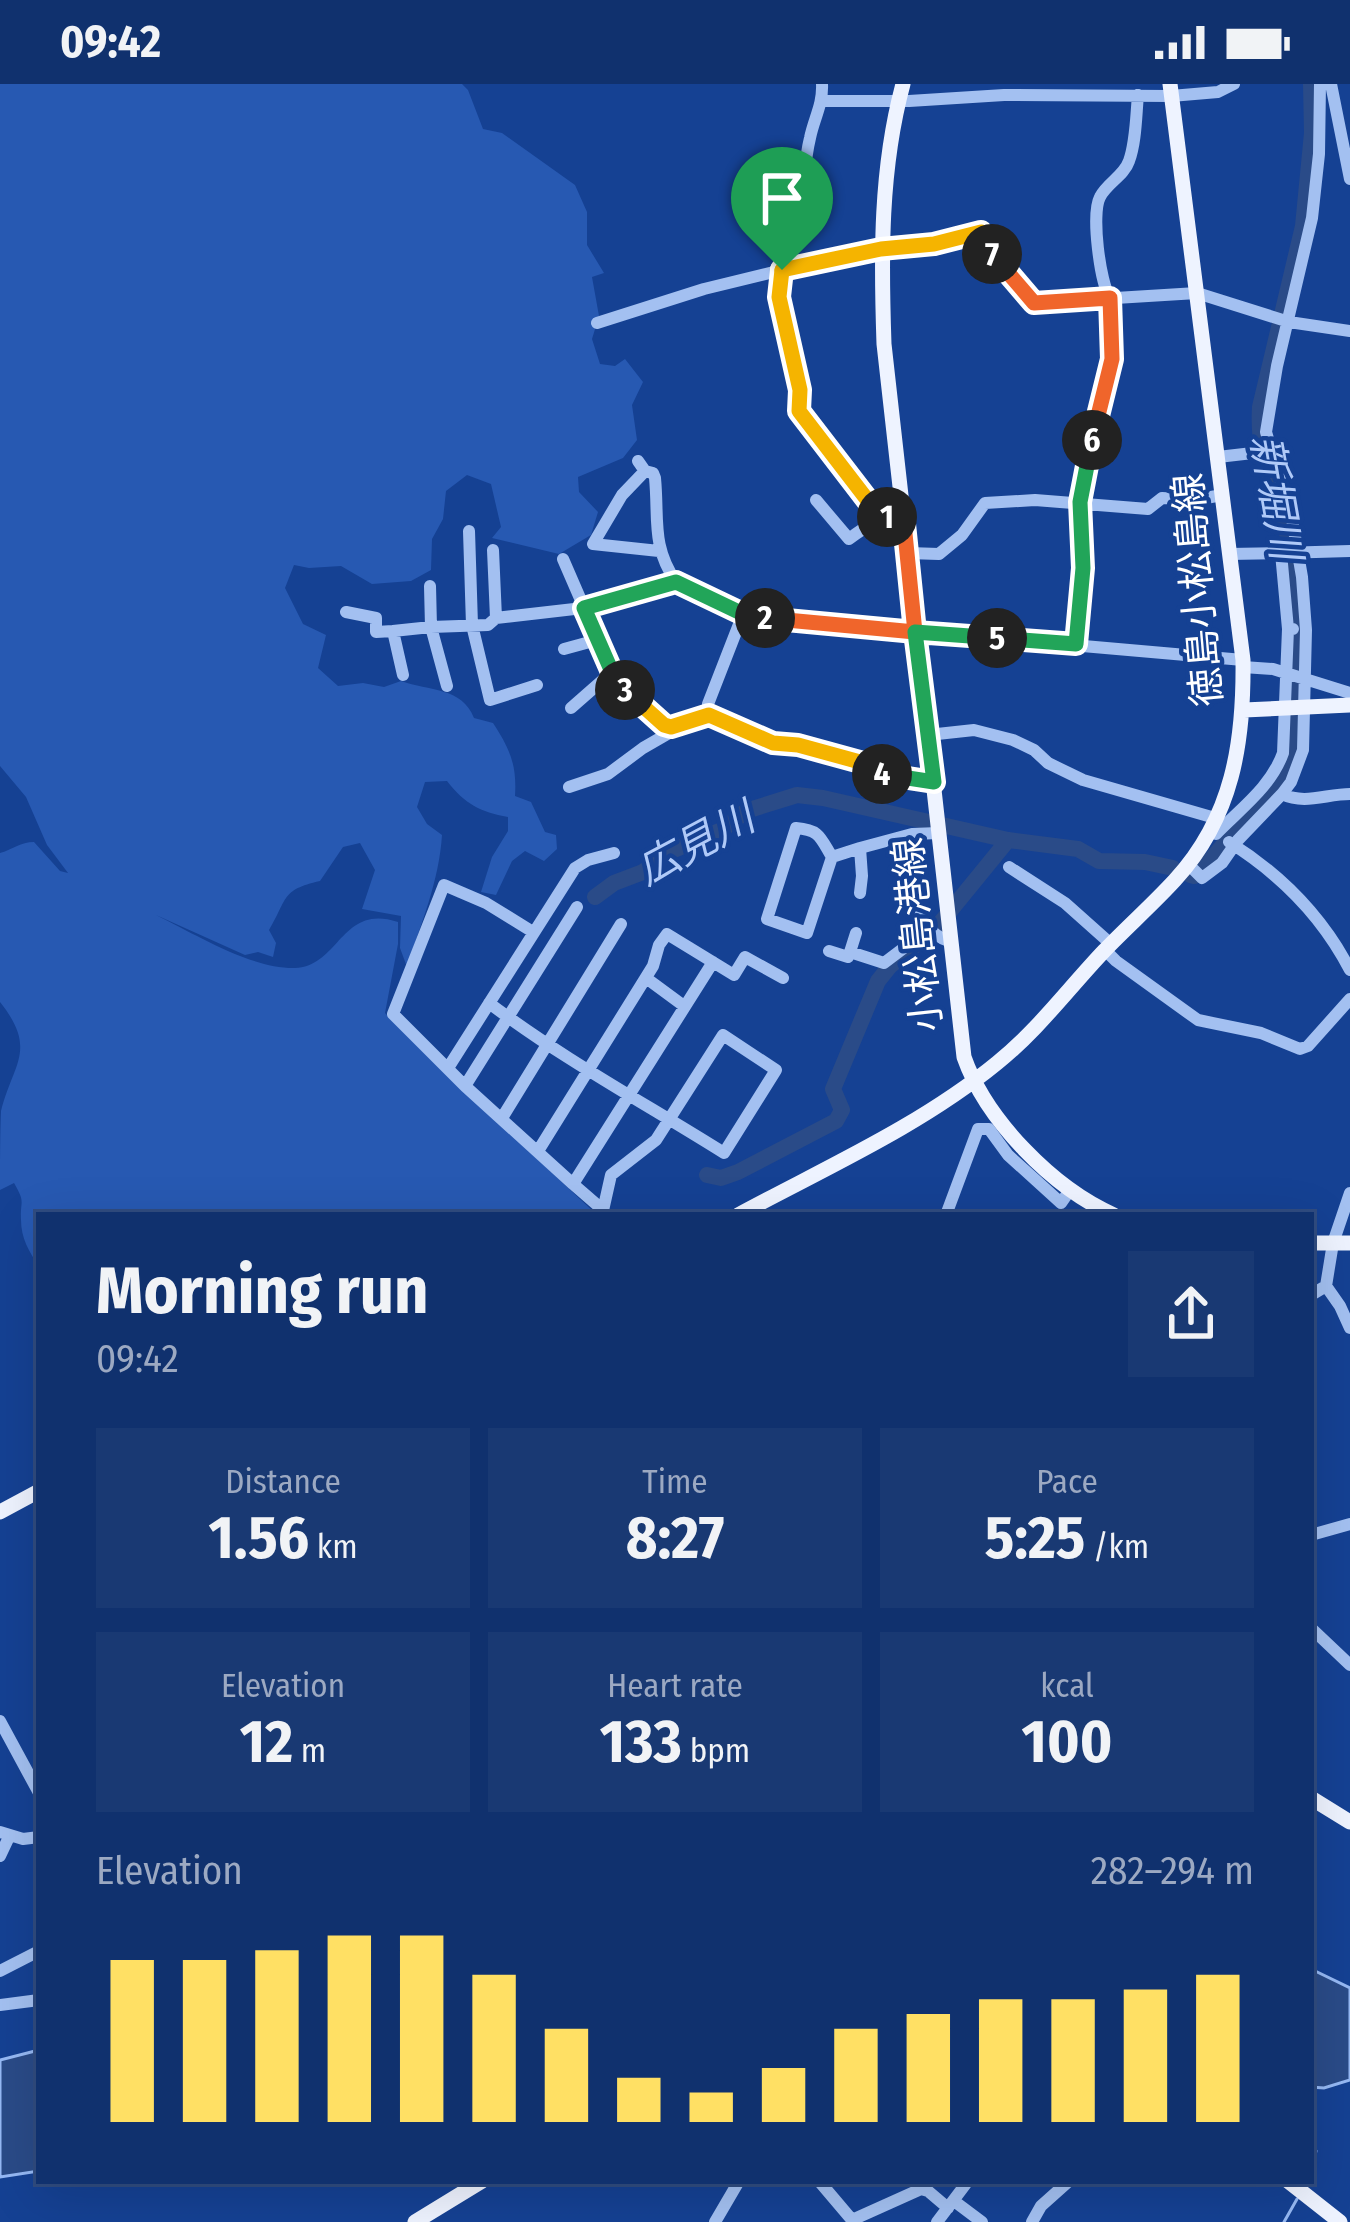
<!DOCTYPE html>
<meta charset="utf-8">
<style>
body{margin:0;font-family:"Fira Sans Condensed","Noto Sans JP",sans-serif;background:#193973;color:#f1f3f6;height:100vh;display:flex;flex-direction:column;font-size:45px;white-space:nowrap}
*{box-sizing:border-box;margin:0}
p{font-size:39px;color:#9ca9c2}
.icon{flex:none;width:66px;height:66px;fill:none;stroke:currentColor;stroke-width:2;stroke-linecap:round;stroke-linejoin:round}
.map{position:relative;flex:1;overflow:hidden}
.panel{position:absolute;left:36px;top:1128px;width:1278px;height:972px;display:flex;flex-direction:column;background:#10316e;border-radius:0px;box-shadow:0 12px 48px #0002,0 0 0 3px #304c81}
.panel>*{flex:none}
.pin{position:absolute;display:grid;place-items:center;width:102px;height:102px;color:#fff;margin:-123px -51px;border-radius:50% 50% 50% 0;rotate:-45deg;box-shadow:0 0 12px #0007}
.pin .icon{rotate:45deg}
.km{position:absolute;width:60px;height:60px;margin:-30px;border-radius:50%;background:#222;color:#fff;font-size:33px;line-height:60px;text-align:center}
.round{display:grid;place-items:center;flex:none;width:126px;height:126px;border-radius:0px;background:#193973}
.summary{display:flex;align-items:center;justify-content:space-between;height:204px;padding:0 60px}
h1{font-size:66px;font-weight:700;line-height:90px}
.stats{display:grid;grid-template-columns:repeat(3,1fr);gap:18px;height:204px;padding:12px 60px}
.stats div{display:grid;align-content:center;border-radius:0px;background:#193973;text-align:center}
.stats b{font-size:60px;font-weight:700}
.stats small{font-size:33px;font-weight:400}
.stats p{font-size:33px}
.chart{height:336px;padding:24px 60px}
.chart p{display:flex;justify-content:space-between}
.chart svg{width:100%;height:216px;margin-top:12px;stroke:#ffe064;stroke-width:6}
.status{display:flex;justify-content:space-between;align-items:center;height:84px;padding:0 60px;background:#10316e;direction:ltr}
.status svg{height:33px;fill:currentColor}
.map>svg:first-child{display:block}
.green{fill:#2759b2}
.water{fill:#2a4b88;stroke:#96b9f4;stroke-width:3}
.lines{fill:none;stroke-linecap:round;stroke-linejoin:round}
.stream{stroke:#96b9f4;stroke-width:3}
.river{stroke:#2a4b88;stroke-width:16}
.minor{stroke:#a3c0f1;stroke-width:12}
.major{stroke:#eef3ff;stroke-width:15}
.split-1-casing{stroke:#fff;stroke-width:24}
.split-2-casing{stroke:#fff;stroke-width:24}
.split-3-casing{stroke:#fff;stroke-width:24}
.split-4-casing{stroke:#fff;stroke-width:24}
.split-5-casing{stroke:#fff;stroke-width:24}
.split-6-casing{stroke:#fff;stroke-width:24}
.split-7-casing{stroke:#fff;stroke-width:24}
.split-8-casing{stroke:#fff;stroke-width:24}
.split-1{stroke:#f5b400;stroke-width:15}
.split-2{stroke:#f0652b;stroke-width:15}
.split-3{stroke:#22a559;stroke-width:15}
.split-4{stroke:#f5b400;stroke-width:15}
.split-5{stroke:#22a559;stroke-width:15}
.split-6{stroke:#22a559;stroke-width:15}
.split-7{stroke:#f0652b;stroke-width:15}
.split-8{stroke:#f5b400;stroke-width:15}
.labels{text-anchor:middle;stroke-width:9;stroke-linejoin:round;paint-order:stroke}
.street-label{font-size:39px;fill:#fff;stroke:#154193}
.water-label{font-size:42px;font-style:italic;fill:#b0caf8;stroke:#154193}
</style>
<div class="status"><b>09:42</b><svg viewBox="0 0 49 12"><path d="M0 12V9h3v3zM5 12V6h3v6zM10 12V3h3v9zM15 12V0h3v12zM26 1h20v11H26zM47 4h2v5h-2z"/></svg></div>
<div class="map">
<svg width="1350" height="2138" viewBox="0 0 1350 2138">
<rect width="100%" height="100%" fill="#154193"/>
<path class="green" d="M 0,0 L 462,0 L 468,6 L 483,45 L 502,49 L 575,101 L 587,128 L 587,161 L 604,189 L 592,193 L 599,232 L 592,255 L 600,280 L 615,282 L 625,275 L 643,298 L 632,321 L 637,356 L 623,374 L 578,393 L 579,408 L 598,428 L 591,451 L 559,470 L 492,454 L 501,443 L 491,400 L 467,391 L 446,407 L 443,435 L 432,455 L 431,486 L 411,497 L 372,500 L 341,482 L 309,484 L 294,481 L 285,504 L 303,540 L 326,551 L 318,584 L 338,602 L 363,599 L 384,603 L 401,597 C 429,607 462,603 474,634 L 493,639 C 510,665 517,681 515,712 L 531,718 L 545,748 L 556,751 L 557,765 L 544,777 L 525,767 L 512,777 L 496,811 L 481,808 L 492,773 L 508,747 L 508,733 C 480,728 465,720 447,697 L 425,698 L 417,723 L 427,740 L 442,751 C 439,798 421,839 407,883 L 400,864 L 401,832 L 362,825 L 375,786 L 360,759 L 343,763 L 320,797 C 280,806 288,815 269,846 L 276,859 L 273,873 L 258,868 L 245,871 L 156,831 C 195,850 251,885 295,884 C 340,882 341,819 398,838 L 398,860 L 385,929 L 421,966 L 597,1131 L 39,1131 L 39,1182 C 29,1168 21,1154 21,1136 C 20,1115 26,1120 14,1099 L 0,1106 C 0,1081 0,1051 1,1027 C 13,979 38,966 0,918 L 0,769 C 14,765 20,758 34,758 L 60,787 L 68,789 L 47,761 L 26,713 L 0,682 Z"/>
<path class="water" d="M 1311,1885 L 1350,1904 L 1350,1996 L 1324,2004 L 1311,2003 Z
M 39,1966 L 39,2087 L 0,2093 L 0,1976 Z"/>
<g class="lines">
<path class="stream" d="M 1311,2058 L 1316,2067 L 1311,2088
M 1284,2138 L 1297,2115"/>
<path class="river" d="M 1190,791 L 1194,792 C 1211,778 1223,761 1237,744 C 1254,725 1280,704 1290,680 C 1297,660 1296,636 1296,615 C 1298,558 1299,496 1285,440 C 1273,394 1257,374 1260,323 L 1303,142 L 1312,49 L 1311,0
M 595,813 L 614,799 L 643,788 L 671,767 L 722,746 L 746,727 L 797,711 L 823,714 L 1008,756 L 1078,765 L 1099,777 L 1145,778 L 1173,784
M 707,1091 L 721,1094 L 738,1088 L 836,1037 L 842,1026 L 833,1005 L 878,897 L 890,882 L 937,843 L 1008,756"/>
<path class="minor" d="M 822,0 C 823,21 814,34 810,54 C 804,78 804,103 800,127 C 796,156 781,179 779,208 C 778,249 803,287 799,327 L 882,435
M 1331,0 L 1350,95
M 823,17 L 909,17 L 1004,11 L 1171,12 L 1218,8 L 1234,0
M 597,239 L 704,205 L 782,186 L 882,165 L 934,160 L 981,148 L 997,179 L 1034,219 L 1197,209 L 1289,238 L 1350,247
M 1218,373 L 1270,367
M 638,377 L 645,387 L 622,411 L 593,460 L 659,467
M 645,387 L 653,389 L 655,394 C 659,435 651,461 676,498
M 816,416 L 849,455 C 866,442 882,432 903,431
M 469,447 L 472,541 L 490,616 L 537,601
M 493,466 L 496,534
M 908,469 L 939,470 L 962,451 L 985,419 L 1035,416 L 1148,425 L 1162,414 L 1195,416 L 1222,411
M 1281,469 L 1350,467
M 1229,470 L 1281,469 L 1288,545 L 1293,545
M 563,475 L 612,588 L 625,606 L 664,641 L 671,643
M 430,502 L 431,543 L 488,541 L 496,534 L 583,524 L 676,498 L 743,530 L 763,534 L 1243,576
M 346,528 L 376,534 L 376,548 L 393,547 L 403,591
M 393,547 L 431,543 L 447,602
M 1076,560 L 1083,484 L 1080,418 L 1086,381 L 1112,275 L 1110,214 C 1100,198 1091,130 1100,113 C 1107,99 1124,92 1129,77 C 1136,58 1136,32 1138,11
M 564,565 L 597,556
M 1243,583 L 1273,585 L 1350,609
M 571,624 L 612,588
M 709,631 L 708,620 L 743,530
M 928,651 L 974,646 L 1013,656 L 1034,666 L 1048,679 L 1083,696 L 1215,734
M 569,703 L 608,690 L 643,664 L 669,649 L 671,643 L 709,631 L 773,659 L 798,661 L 860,678 L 874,688 L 934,698
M 1282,710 C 1305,721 1326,710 1350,710
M 1216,750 C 1240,725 1271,703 1283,669 L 1288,545
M 1229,758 C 1280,790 1322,832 1350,886
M 832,773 C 820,753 820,746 796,744 L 767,835 L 807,849 L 832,773 L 860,764
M 1188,780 L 1202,794 L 1222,779 L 1238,756 L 1282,710 L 1291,698 L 1303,666 L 1306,546 L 1302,493 L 1292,435 L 1266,348 L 1277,282 L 1312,134 L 1319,70 L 1320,0
M 1009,783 L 1065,819 L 1111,860
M 912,808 C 918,830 927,851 951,858
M 860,809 L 862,792 L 860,764 L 912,750 L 939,749
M 1105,866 L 1116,877 L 1198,936 L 1261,949 L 1300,965 L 1308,962 L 1350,915
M 829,867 L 848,873 L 850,868 L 884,879 L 929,845
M 850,868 L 856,849
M 646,894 L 684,922
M 489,919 C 563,975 646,1020 724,1069 L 776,986 L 723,951 L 656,1056 L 611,1091 L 602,1131
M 448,984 L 575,784 L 588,776 L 614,769
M 465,1002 L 393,930 L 444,801 L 486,819 L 533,848
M 502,1034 L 621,840
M 538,1067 L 653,882 L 659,861 L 667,850 L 734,891 L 745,873 L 783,894
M 573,1100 L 465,1002 L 577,823
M 603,1126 L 573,1100 L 713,878
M 946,1131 L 978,1045 L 989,1045 L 1008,1071 L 1061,1119 L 1070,1106
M 1326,1202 L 1340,1222 L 1350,1244
M 1311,1211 L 1326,1202 L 1333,1159 L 1350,1109
M 1311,1451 L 1350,1440
M 1311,1544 L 1350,1581
M 0,1637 L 39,1709
M 0,1748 L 23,1755 L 39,1753
M 0,1772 L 9,1753
M 0,1887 L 39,1867
M 0,1921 L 39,1916
M 819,2097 L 852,2136 L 921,2105 L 928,2107 L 948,2124
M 954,2117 L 982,2138
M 715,2138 L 739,2097
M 937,2138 L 968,2097
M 1032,2138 L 1041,2122 L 1069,2097"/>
<path class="major" d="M 903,0 C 880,85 881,173 884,260 L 964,973 C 986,1036 1053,1104 1114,1131
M 1244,626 L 1350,621
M 738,1131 C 825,1084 920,1042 997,979 C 1038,946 1068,905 1104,867 C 1127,843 1152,821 1175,796 C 1233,733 1244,658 1243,576 L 1170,0
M 1311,1159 L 1350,1159
M 0,1428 L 39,1407
M 1311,1714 L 1350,1738
M 1288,2097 L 1340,2138
M 415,2138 L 482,2097"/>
</g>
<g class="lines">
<g class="split-1-casing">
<path id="split-1" d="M 782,186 L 779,213 L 800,306 L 799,327 L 882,435 L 887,433"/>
</g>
<g class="split-2-casing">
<path id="split-2" d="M 765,534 L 915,548 L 903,430 L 887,433"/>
</g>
<g class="split-3-casing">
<path id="split-3" d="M 625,606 L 612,588 L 584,524 L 676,498 L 743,530 L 765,534"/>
</g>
<g class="split-4-casing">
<path id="split-4" d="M 625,606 L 664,641 L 671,643 L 709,631 L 773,659 L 798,661 L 860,678 L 874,688 L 882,690"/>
</g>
<g class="split-5-casing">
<path id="split-5" d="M 882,690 L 934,698 L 915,548 L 997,554"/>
</g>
<g class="split-6-casing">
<path id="split-6" d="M 997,554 L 1076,560 L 1083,484 L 1080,418 L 1092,356"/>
</g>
<g class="split-7-casing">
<path id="split-7" d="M 992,170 L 1034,219 L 1110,214 L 1112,275 L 1092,356"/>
</g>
<g class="split-8-casing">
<path id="split-8" d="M 782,186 L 881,165 L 934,160 L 981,148 L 992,170"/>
</g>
<use href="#split-1" class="split-1"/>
<use href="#split-2" class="split-2"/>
<use href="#split-3" class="split-3"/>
<use href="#split-4" class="split-4"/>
<use href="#split-5" class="split-5"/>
<use href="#split-6" class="split-6"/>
<use href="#split-7" class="split-7"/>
<use href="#split-8" class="split-8"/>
</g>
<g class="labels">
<g class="street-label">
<text transform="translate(1197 506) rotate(-95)" y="14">徳島小松島線</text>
<text transform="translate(917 851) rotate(-96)" y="14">小松島港線</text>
</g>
<g class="water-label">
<text transform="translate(1277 413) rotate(80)" y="15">新堀川</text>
<text transform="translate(695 759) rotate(-28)" y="15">広見川</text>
</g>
</g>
</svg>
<div class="pin" style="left:782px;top:186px;background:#1e9e55"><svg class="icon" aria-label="arrive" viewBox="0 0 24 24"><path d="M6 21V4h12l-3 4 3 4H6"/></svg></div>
<b class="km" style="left:887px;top:433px">1</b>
<b class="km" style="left:765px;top:534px">2</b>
<b class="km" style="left:625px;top:606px">3</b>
<b class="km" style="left:882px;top:690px">4</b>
<b class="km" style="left:997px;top:554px">5</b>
<b class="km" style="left:1092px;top:356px">6</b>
<b class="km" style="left:992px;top:170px">7</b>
<section class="panel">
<div class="summary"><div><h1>Morning run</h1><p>09:42</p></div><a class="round"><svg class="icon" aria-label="share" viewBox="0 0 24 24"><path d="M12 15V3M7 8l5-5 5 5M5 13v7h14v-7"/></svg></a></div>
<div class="stats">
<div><p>Distance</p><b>1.56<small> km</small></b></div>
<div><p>Time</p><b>8:27</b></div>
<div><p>Pace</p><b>5:25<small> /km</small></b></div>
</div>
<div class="stats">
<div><p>Elevation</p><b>12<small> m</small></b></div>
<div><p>Heart rate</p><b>133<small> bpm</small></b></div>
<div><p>kcal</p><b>100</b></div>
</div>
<div class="chart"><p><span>Elevation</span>282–294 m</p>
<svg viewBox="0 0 160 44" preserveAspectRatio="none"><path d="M5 44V11M15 44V11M25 44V9M35 44V6M45 44V6M55 44V14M65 44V25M75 44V35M85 44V38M95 44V33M105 44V25M115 44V22M125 44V19M135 44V19M145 44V17M155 44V14"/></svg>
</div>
</section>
</div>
